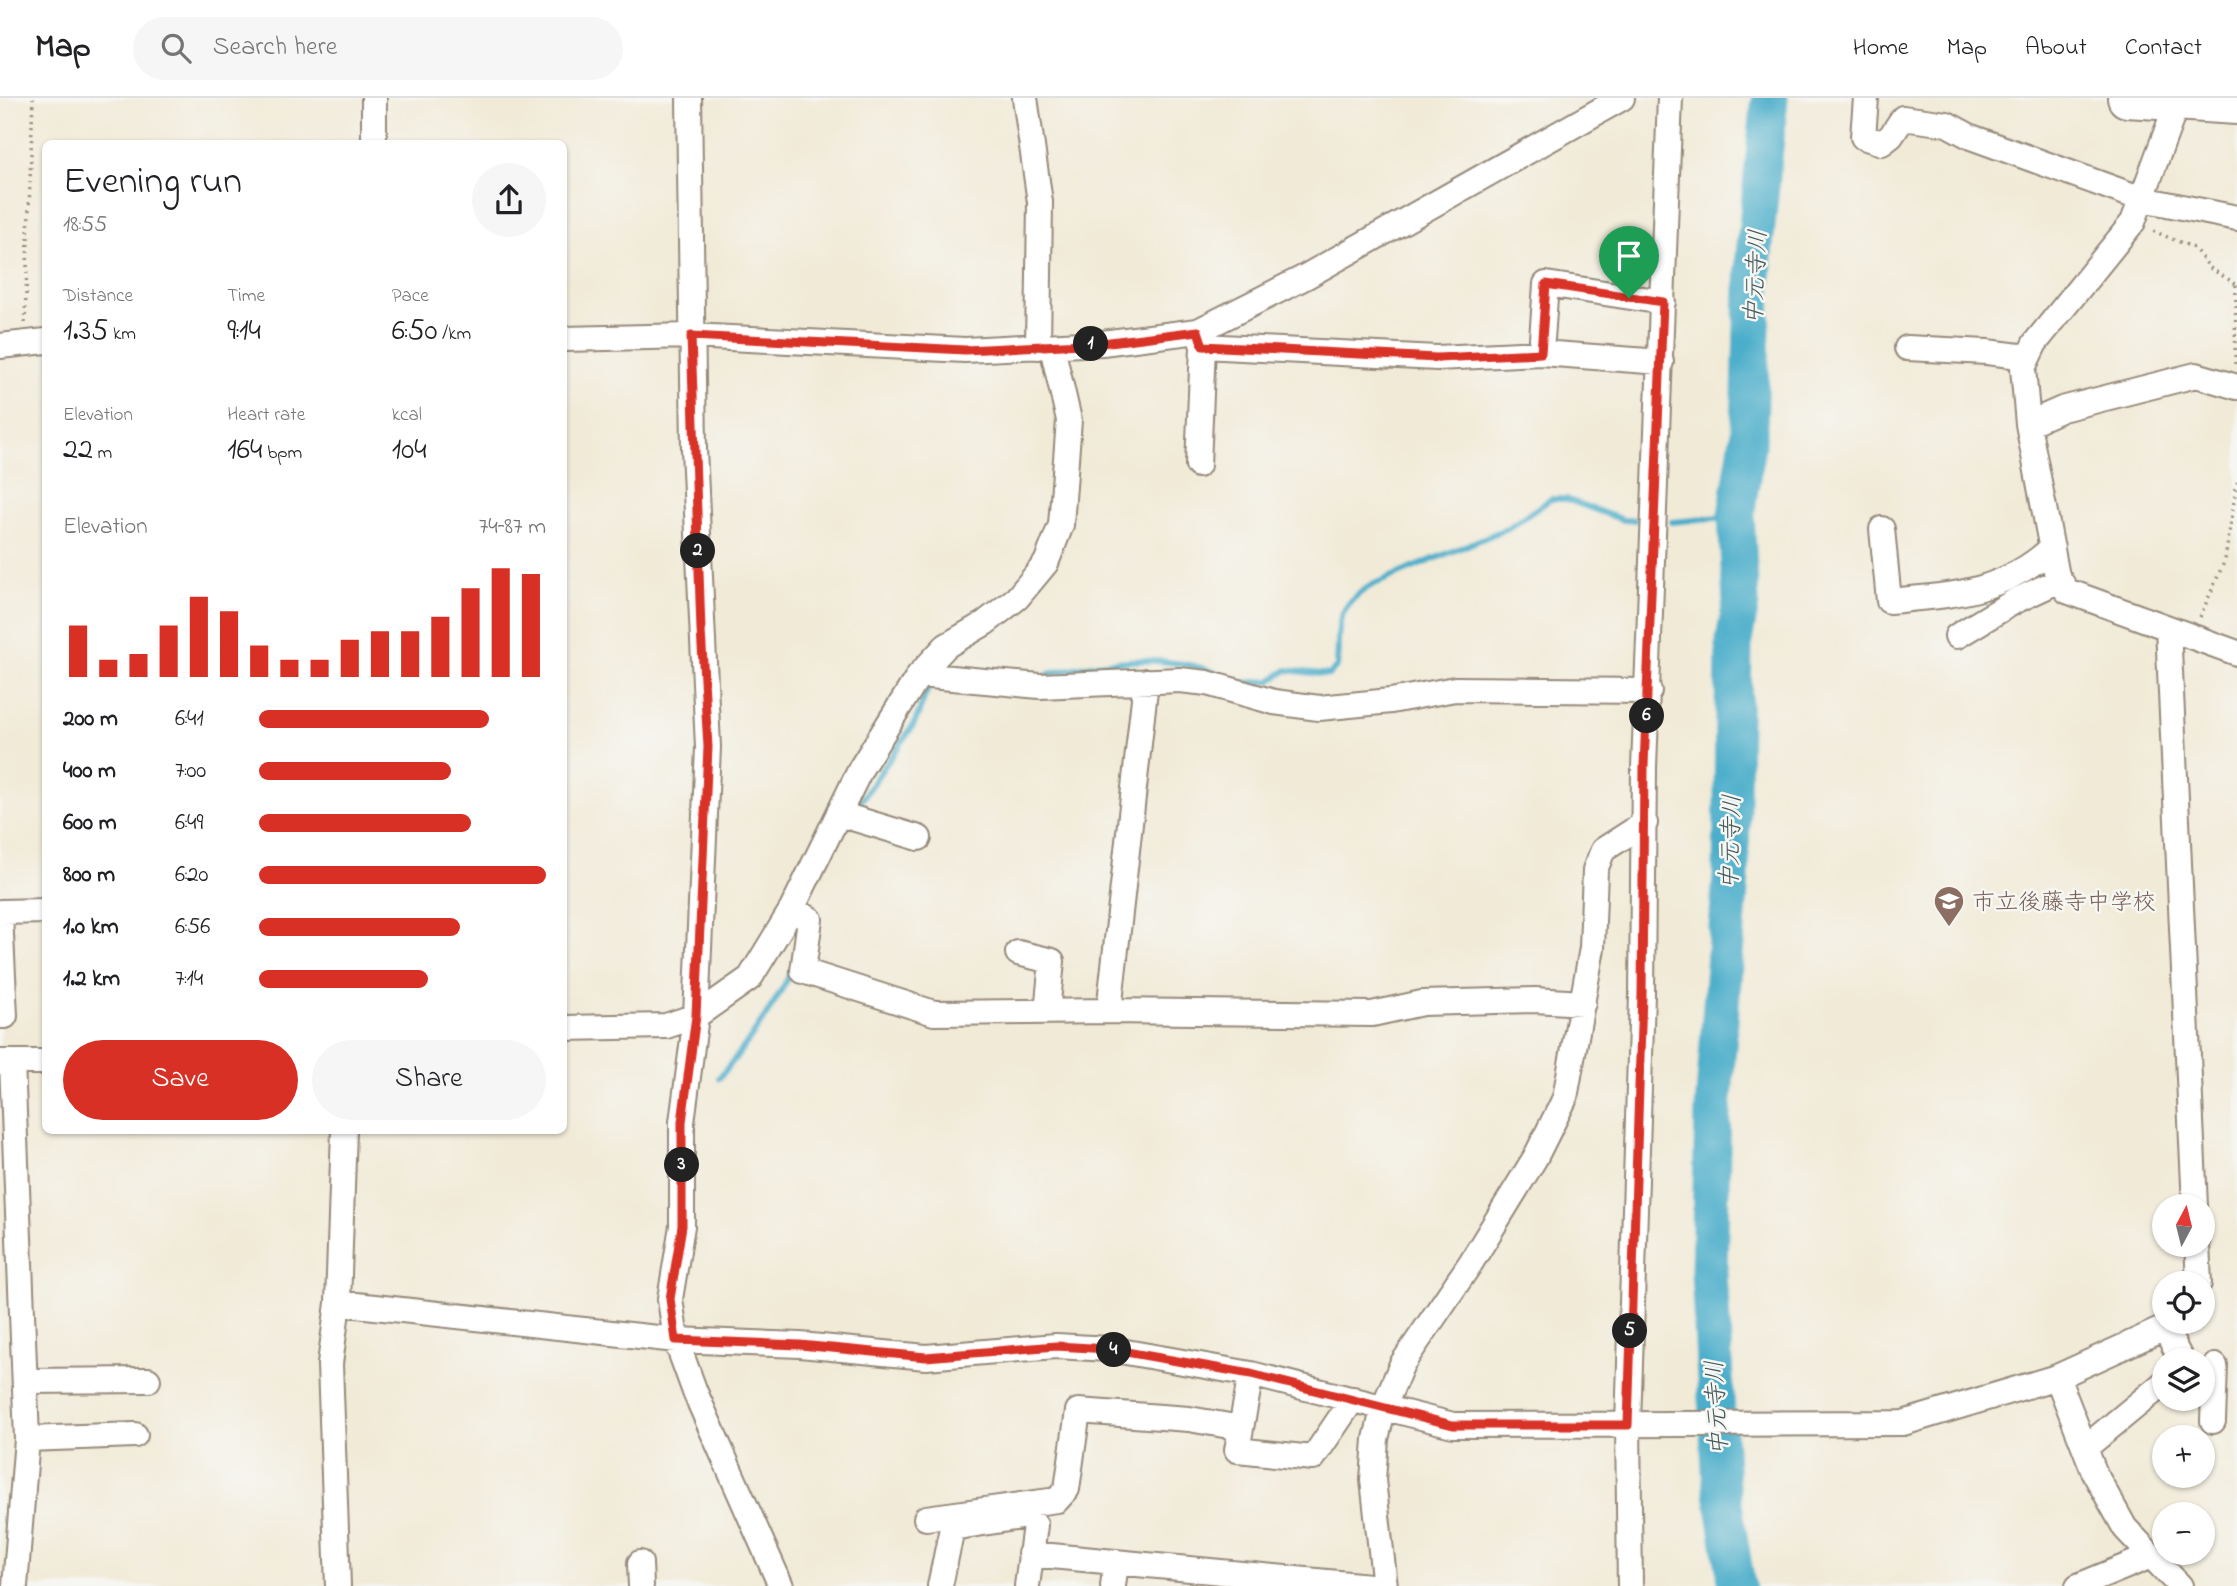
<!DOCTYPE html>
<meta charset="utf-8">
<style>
body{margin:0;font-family:"Indie Flower","Klee One",sans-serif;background:#f6f6f6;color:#202124;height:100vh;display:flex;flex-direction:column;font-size:26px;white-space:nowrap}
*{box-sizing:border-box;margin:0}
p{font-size:23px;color:#757577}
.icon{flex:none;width:38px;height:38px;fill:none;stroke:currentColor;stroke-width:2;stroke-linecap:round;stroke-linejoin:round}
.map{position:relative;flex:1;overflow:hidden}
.sheet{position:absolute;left:42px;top:42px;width:525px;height:994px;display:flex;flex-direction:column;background:#fff;border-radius:10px;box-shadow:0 2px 5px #0004}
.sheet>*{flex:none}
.needle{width:46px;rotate:7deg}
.buttons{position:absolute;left:2152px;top:1096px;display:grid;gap:14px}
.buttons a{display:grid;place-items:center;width:63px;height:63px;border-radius:50%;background:#fff;box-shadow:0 2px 5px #0004;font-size:35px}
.pin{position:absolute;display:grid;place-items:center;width:60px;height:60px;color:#fff;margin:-72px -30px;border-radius:50% 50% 50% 0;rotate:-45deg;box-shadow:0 0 7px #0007}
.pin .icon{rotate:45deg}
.km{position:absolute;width:35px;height:35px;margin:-18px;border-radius:50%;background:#222;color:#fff;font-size:19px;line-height:35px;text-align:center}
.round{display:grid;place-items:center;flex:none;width:74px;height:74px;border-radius:37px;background:#f6f6f6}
.summary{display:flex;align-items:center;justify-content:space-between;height:119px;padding:0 21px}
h1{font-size:38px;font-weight:600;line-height:52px}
.figures{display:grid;grid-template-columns:repeat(3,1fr);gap:10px;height:119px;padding:7px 21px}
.figures div{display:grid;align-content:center}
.figures b{font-size:30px;font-weight:600}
.figures small{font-size:19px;font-weight:400}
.figures p{font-size:19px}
.chart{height:196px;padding:14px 21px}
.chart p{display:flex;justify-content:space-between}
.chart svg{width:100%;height:126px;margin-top:7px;stroke:#d93025;stroke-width:6}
.cta{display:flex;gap:14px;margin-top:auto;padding:14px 21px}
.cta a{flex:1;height:80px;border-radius:42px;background:#d93025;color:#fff;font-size:28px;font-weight:600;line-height:80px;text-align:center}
.cta a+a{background:#f6f6f6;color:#202124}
ul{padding:0 21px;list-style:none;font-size:23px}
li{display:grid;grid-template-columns:112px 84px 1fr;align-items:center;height:52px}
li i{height:18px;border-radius:9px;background:#d93025}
header{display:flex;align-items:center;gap:42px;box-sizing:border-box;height:98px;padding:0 35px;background:#fff;border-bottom:2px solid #e0e0e0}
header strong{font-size:33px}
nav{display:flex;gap:38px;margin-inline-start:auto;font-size:24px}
.search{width:490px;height:63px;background:#f6f6f6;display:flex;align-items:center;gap:18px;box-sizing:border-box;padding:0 24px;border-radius:38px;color:#757577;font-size:26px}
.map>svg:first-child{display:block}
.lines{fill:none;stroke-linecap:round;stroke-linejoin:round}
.stream{stroke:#4baeca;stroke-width:6}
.river{stroke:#4baeca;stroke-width:37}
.street-casing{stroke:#968a7a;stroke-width:28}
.primary-casing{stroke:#968a7a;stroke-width:42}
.path{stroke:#968a7a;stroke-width:3.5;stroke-dasharray:2 5;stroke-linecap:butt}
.street{stroke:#fff;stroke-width:24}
.primary{stroke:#fff;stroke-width:38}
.route-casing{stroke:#fff;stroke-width:14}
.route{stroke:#d93025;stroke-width:9}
.labels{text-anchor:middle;stroke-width:5;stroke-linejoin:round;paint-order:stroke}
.education-label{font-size:23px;fill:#785e54;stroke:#f6f6f2;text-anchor:start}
.water-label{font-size:24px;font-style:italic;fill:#41585a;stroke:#f6f6f2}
</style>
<header>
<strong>Map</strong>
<div class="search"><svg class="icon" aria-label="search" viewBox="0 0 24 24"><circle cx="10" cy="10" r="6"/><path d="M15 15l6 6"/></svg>Search here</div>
<nav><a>Home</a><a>Map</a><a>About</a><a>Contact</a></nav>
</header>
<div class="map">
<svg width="2237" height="1488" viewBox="0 0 2237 1488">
<rect width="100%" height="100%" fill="#f6f6f2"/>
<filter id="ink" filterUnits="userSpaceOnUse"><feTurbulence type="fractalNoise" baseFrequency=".0143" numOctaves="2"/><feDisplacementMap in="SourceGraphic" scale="14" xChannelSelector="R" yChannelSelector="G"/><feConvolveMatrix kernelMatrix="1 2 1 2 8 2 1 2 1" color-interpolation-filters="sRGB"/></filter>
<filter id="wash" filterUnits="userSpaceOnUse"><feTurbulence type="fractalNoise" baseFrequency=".00686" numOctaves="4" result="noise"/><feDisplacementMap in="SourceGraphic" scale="28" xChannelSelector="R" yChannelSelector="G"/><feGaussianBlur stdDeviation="1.57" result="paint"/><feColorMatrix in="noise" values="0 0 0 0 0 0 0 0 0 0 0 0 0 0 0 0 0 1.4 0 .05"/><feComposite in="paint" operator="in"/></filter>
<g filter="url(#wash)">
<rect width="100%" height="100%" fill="#f1ead7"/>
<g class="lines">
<path class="stream" d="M 1672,424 L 1736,418
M 1049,576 C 1105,562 1161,555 1217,575
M 1243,585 L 1270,583 L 1287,572 L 1329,577 L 1337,569 C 1340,527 1332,511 1372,487 L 1508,430 L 1551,401 L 1566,401 L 1623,422 L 1635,422
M 854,715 C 871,684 893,658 912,629 C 921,615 922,598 932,584
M 719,980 C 750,944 774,909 795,866"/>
<path class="river" d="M 1737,1488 L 1721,1388 L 1709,1174 L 1713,1012 L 1731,778 L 1734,542 L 1741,505 L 1736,418 L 1749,334 L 1754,157 L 1770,0"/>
</g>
</g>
<g filter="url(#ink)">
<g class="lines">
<g class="street-casing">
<path id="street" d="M 689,0 L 694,351 L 708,649 L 696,918 L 682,1024 L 682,1128 L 670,1201 L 676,1242 L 695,1294 L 781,1488
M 1025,0 L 1040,104 L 1038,249
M 1866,0 L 1863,39 L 1882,45 L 1891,38 L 1903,20 L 1947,26 L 1971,39 L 2142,101 L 2237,120
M 2179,0 L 2133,124 L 2035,245 L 2023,270 L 2028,326 L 2057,478 L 2067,493 L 2237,555
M 374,46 L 374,0
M 1198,233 L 1203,248 L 1437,260 L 1541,255 L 1661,264
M 564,241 L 691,238 L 965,252 L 1102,245 L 1198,233 L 1305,179 L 1622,0
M 0,248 L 46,243
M 1907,250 L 1987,254 L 2028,259
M 1541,255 L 1546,186 L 1663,204
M 2028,326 L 2062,311 L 2196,277 L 2237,289
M 1198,367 L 1203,248
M 1882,431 L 1889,503 C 1953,497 2001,496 2052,450
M 2168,530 L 2195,1108
M 1957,538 L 2015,503 L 2060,482
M 919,577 L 1040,588 L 1180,582 L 1207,585 L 1274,604 L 1319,610 L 1391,603 L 1455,591 L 1649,593
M 839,716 L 919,740
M 792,811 L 810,821 L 803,873 L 934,915 L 1109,913 L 1146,583
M 0,814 L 46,813
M 0,817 L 5,918 L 0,918
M 1018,855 L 1052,863 L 1047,914
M 1109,913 L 1372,916 L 1422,905 L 1535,902 L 1583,905
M 564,930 L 666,928 L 696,918 L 750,880 L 792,811 L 861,670 L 919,577 L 946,548 L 985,525 L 1017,500 L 1046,465 L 1061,427 L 1069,322 L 1052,249
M 0,964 L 46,964
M 12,964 L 27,1341
M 2197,1146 L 2199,1185
M 338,1205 L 676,1242 L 800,1247 L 926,1259 L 1056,1248 L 1109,1251 L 1251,1276 L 1453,1327 L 1903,1325 L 2057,1279 L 2180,1223
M 2165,1230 L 2181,1262
M 1251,1276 L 1237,1352 L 1313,1360 L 1353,1301
M 2057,1279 L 2095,1376 L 2125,1430 L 2180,1488
M 25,1283 L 148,1282
M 2213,1323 L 2215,1268
M 2085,1350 L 2165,1284
M 926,1420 L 1057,1402 L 1067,1391 L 1078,1313 L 1189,1321 L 1241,1330
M 1030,1456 L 1370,1488
M 640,1465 L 641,1488
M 15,1488 L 27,1341 L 135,1337
M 338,1488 L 330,1266 L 338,1205 L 344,1032
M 940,1488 L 952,1430 L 1027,1418 L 1035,1427 L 1027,1488
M 1113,1488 L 1116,1464
M 1385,1488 L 1373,1382 L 1376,1341 L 1384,1308 L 1402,1266 L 1470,1166 L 1535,1060 L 1565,1000 L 1592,850 L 1595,772 L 1603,752 L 1645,725
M 1630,1488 L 1628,1327 L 1642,897 L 1644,669 L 1670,0
M 2078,1488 L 2151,1458"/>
</g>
<g class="primary-casing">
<path id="primary" d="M 2127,0 L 2237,7"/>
</g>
<path class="path" d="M 2153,133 L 2194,150 L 2210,170 L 2236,186
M 25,225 L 33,0
M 2235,266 L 2236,186
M 2200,519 L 2225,462 L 2237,384"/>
<use href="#street" class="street"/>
<use href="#primary" class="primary"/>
</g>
</g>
<g class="lines" filter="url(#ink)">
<g class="route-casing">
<path id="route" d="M 1546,186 L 1663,204 L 1644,668 L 1642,897 L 1628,1327 L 1453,1327 L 1251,1276 L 1109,1251 L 1056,1248 L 926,1259 L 800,1247 L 676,1242 L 670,1201 L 682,1128 L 682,1024 L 696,918 L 708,649 L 701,532 L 691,238 L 965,252 L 1102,245 L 1198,233 L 1203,248 L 1437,260 L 1541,255 Z"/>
</g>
<use href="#route" class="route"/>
</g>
<defs>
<g id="school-pin" transform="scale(1.575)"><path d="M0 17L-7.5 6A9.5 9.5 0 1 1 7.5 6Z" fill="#8d6e63" stroke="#f6f6f2"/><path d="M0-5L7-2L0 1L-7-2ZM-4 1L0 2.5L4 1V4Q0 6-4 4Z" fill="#fff"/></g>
</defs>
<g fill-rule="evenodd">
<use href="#school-pin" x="1949" y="803"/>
</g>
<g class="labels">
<g class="education-label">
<text x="1972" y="811">市立後藤寺中学校</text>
</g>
<g class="water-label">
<text transform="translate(1755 179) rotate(-87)" y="8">中元寺川</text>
<text transform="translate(1730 744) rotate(-88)" y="8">中元寺川</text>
<text transform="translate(1716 1310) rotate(-93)" y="8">中元寺川</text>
</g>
</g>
</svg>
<div class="buttons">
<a><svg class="needle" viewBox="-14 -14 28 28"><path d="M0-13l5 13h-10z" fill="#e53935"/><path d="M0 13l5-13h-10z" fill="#757577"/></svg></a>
<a><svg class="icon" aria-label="locate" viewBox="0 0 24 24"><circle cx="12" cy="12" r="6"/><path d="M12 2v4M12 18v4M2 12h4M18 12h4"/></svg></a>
<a><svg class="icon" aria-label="layers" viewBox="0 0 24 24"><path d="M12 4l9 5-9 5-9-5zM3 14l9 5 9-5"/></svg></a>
<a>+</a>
<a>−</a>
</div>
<div class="pin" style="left:1629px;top:200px;background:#1e9e55"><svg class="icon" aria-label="arrive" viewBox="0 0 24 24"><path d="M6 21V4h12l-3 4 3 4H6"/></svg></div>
<b class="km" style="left:1091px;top:246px">1</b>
<b class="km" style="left:698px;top:453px">2</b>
<b class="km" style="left:682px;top:1067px">3</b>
<b class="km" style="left:1114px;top:1252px">4</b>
<b class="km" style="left:1630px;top:1233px">5</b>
<b class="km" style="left:1647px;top:618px">6</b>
<section class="sheet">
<div class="summary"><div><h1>Evening run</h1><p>18:55</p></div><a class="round"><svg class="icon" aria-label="share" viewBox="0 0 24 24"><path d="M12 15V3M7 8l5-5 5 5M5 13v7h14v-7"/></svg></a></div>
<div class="figures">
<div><p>Distance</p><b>1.35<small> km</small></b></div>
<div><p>Time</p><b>9:14</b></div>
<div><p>Pace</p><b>6:50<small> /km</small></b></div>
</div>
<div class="figures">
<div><p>Elevation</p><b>22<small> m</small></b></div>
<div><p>Heart rate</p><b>164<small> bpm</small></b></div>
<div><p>kcal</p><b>104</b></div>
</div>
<div class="chart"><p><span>Elevation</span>74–87 m</p>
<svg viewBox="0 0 160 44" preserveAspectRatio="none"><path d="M5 44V26M15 44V38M25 44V36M35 44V26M45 44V16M55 44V21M65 44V33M75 44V38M85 44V38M95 44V31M105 44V28M115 44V28M125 44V23M135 44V13M145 44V6M155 44V8"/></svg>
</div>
<ul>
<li><b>200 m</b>6:41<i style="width:80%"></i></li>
<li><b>400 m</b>7:00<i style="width:67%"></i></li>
<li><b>600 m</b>6:49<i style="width:74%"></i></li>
<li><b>800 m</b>6:20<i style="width:100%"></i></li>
<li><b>1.0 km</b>6:56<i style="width:70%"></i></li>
<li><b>1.2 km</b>7:14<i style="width:59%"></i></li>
</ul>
<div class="cta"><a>Save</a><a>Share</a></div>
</section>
</div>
